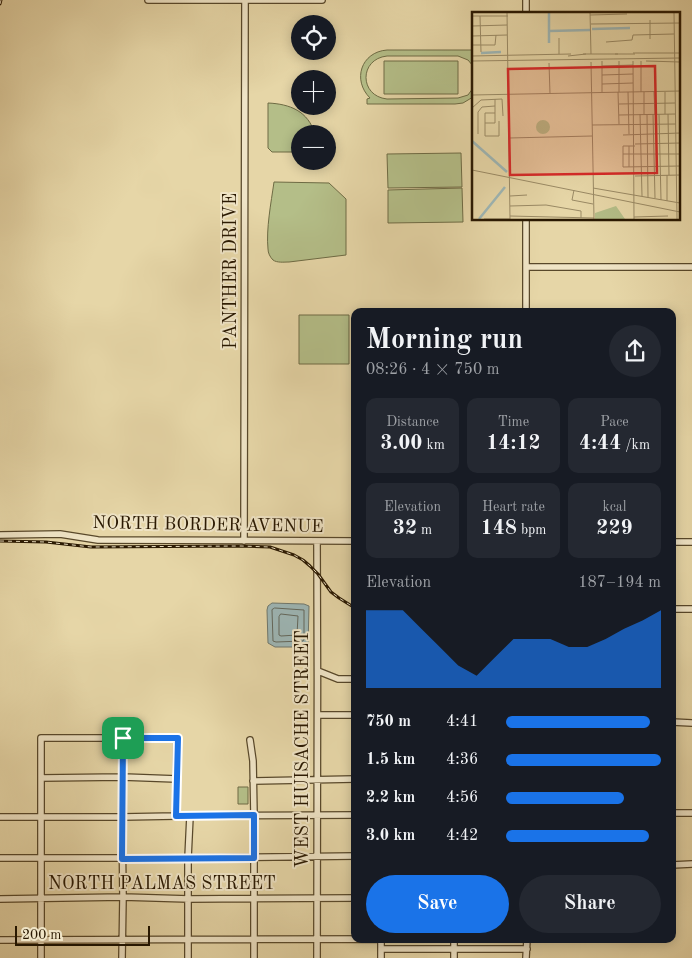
<!DOCTYPE html>
<meta charset="utf-8">
<style>
body{margin:0;font-family:"Old Standard TT",serif;background:#242831;color:#f1f3f6;height:100vh;display:flex;flex-direction:column;font-size:19px;white-space:nowrap}
*{box-sizing:border-box;margin:0}
p{font-size:16px;color:#9ea1a6}
.icon{flex:none;width:28px;height:28px;fill:none;stroke:currentColor;stroke-width:2;stroke-linecap:round;stroke-linejoin:round}
.map{position:relative;flex:1;overflow:hidden}
.sheet{position:absolute;left:351px;top:308px;width:325px;height:635px;display:flex;flex-direction:column;background:#171b24;border-radius:10px;box-shadow:0 2px 12px #0003}
.sheet>*{flex:none}
.buttons{position:absolute;left:291px;top:15px;display:grid;gap:10px}
.buttons a{display:grid;place-items:center;width:45px;height:45px;border-radius:50%;background:#171b24;box-shadow:0 2px 12px #0003;font-size:25px}
.scale{position:absolute;left:15px;bottom:12px;width:135px;box-sizing:border-box;padding-left:5px;border:2px solid #291801;border-top:0;font-size:14px;line-height:18px;white-space:nowrap;color:#291801;-webkit-text-stroke:4px #efe4c6;paint-order:stroke}
.pin{position:absolute;display:grid;place-items:center;width:42px;height:42px;color:#fff;margin:-21px;border-radius:10px;box-shadow:0 2px 8px #0006}
.round{display:grid;place-items:center;flex:none;width:52px;height:52px;border-radius:26px;background:#242831}
.head{display:flex;align-items:center;justify-content:space-between;height:85px;padding:0 15px}
h1{font-size:28px;font-weight:600;line-height:38px}
.stats{display:grid;grid-template-columns:repeat(3,1fr);gap:8px;height:85px;padding:5px 15px}
.stats div{display:grid;align-content:center;border-radius:10px;background:#242831;text-align:center}
.stats b{font-size:21px;font-weight:600}
.stats small{font-size:14px;font-weight:400}
.stats p{font-size:14px}
.chart{height:140px;padding:10px 15px}
.chart p{display:flex;justify-content:space-between}
.chart svg{width:100%;height:90px;margin-top:5px;fill:#1a73e8;opacity:.7}
.cta{display:flex;gap:10px;margin-top:auto;padding:10px 15px}
.cta a{flex:1;height:58px;border-radius:30px;background:#1a73e8;color:#fff;font-size:20px;font-weight:600;line-height:58px;text-align:center}
.cta a+a{background:#242831;color:#f1f3f6}
ul{padding:0 15px;list-style:none;font-size:16px}
li{display:grid;grid-template-columns:80px 60px 1fr;align-items:center;height:38px}
li i{height:12px;border-radius:6px;background:#1a73e8}
.map>svg:first-child{display:block}
.green{fill:#b4be88;stroke:#6e6b44}
.water{fill:#9db6b5;stroke:#6f776d}
.lines{fill:none;stroke-linecap:round;stroke-linejoin:round}
.shore{stroke:#63675b;stroke-width:1}
.minor-casing{stroke:#58482a;stroke-width:8}
.minor{stroke:#efe4c6;stroke-width:5.5}
.rail-casing{stroke:#291801;stroke-width:3}
.rail{stroke:#efe4c6;stroke-width:1;stroke-dasharray:4;stroke-linecap:butt}
.route-casing{stroke:#fff;stroke-width:10}
.route{stroke:#1a73e8;stroke-width:6}
.labels{text-anchor:middle;stroke-width:4;stroke-linejoin:round;paint-order:stroke}
.street-label{font-size:18px;fill:#291801;stroke:#efe4c6}
.inset-river{fill:none;stroke:#9db6b5;stroke-width:2.5}
.inset-road{fill:none;stroke:#9a8a65;stroke-width:1}
.view{fill:#d62828;fill-opacity:0.15;stroke:#d62828;stroke-width:2.5}
.inset-edge{fill:none;stroke:#291801;stroke-width:2.5}
</style>
<div class="map">
<svg width="692" height="958" viewBox="0 0 692 958">
<rect width="100%" height="100%" fill="#e6d6a7"/>
<filter id="stains"><feTurbulence type="fractalNoise" baseFrequency=".004" numOctaves="4"/><feColorMatrix values="0 0 0 0 .2 0 0 0 0 .09 0 0 0 0 .02 0 0 0 .5 -.17"/></filter>
<radialGradient id="worn" r=".72"><stop offset=".6" stop-color="#630" stop-opacity="0"/><stop offset="1" stop-color="#630" stop-opacity=".3"/></radialGradient>
<path class="green" d="M 387,50 L 473,50 L 473,56 L 472,56 L 473,57 L 473,66 L 468,60 L 458,56 L 387,56 C 359,59 359,96 387,99 L 458,98 L 468,95 L 473,88 L 473,97 L 463,103 L 455,104 L 367,104 L 367,99 L 370,98 C 352,80 361,52 387,50 Z
M 384,61 L 458,61 L 458,94 L 384,94 Z
M 268,103 C 290,104 308,111 315,134 L 300,134 L 300,152 L 272,152 L 268,148 Z
M 461,153 L 462,187 L 388,188 L 387,154 Z
M 274,182 L 329,183 L 346,199 L 346,255 L 289,262 C 284,262 277,263 273,260 C 270,257 268,253 268,249 C 266,229 271,203 274,182 Z
M 462,188 L 463,222 L 388,223 L 388,190 Z
M 299,315 L 349,315 L 349,364 L 299,364 Z
M 238,787 L 248,787 L 248,804 L 238,804 Z"/>
<path class="water" d="M 272,603 L 304,604 L 309,606 L 308,647 L 275,647 L 268,643 L 267,610 L 268,606 Z"/>
<g class="lines">
<path class="shore" d="M 275,608 L 304,610 L 304,639 L 303,641 L 276,642 L 273,641 L 272,610 Z
M 281,614 L 298,616 L 297,635 L 281,636 L 279,635 L 279,617 Z"/>
<g class="minor-casing">
<path id="minor" d="M 148,0 L 322,0
M 526,14 L 526,0
M 526,219 L 526,311
M 526,267 L 692,267
M 0,535 L 60,534 L 98,540 L 355,541
M 244,541 L 245,1
M 672,542 L 692,542
M 672,609 L 692,609
M 318,671 L 338,679 L 355,679
M 318,715 L 355,715
M 672,722 L 692,723
M 250,740 L 253,761 L 254,815 L 254,958
M 41,778 L 123,777 L 177,779
M 253,781 L 355,779
M 672,813 L 692,813
M 0,817 L 122,817 L 176,816 L 355,815
M 0,858 L 188,858 L 355,856
M 672,865 L 692,864
M 0,899 L 123,897 L 189,899 L 355,898
M 381,939 L 381,958
M 454,939 L 454,958
M 0,940 L 381,939
M 381,949 L 527,949
M 41,958 L 41,738 L 177,738 L 176,816
M 122,958 L 123,897 L 122,817 L 123,738
M 188,958 L 188,858 L 190,816
M 317,958 C 317,819 318,680 317,541
M 526,958 L 527,939"/>
</g>
<use href="#minor" class="minor"/>
<g class="rail-casing">
<path id="rail" d="M 0,4 L 1,0
M 0,541 L 46,542 L 91,547 L 241,546 L 270,547 L 294,555 L 303,560 L 310,566 L 318,574 L 331,592 L 339,598 L 355,608"/>
</g>
<use href="#rail" class="rail"/>
</g>
<g class="lines">
<g class="route-casing">
<path id="route" d="M 123,738 L 178,738 L 176,816 L 254,815 L 254,858 L 122,859 Z"/>
</g>
<use href="#route" class="route"/>
</g>
<g class="labels">
<g class="street-label">
<text transform="translate(230 271) rotate(-90)" y="6">PANTHER DRIVE</text>
<text transform="translate(208 524) rotate(1)" y="6">NORTH BORDER AVENUE</text>
<text transform="translate(302 749) rotate(-90)" y="6">WEST HUISACHE STREET</text>
<text x="162" y="889">NORTH PALMAS STREET</text>
</g>
</g>
<g transform="translate(472 12)">
<rect width="208" height="208" fill="#e6d6a7"/>
<path d="M64 115a7 7 0 1 1 14 0a7 7 0 1 1-14 0ZM 144,194 L 153,207 L 123,207 L 123,201 Z" fill="#b4be88"/>
<path class="inset-river" d="M 77,0 L 77,31M 120,17 L 158,16M 77,19 L 118,18M 9,41 L 29,40M 0,129 L 35,160M 7,207 L 33,175"/>
<path class="inset-road" d="M 35,0 L 38,207M 118,0 L 119,42M 202,0 L 205,207M 118,3 L 155,2M 0,4 L 36,4M 8,4 L 9,40M 178,8 L 178,27M 119,12 L 208,11M 0,14 L 35,13M 0,24 L 35,23M 87,26 L 87,42M 134,30 L 160,28 L 161,23 L 202,22M 0,33 L 23,33 L 24,23M 161,41 L 208,41M 111,42 L 146,42M 143,42 L 163,42M 0,44 L 99,42M 96,44 L 114,42M 0,49 L 208,46M 130,49 L 130,81M 147,49 L 147,80M 161,49 L 162,207M 169,49 L 169,80M 174,49 L 208,50M 119,50 L 122,207M 77,51 L 78,82M 130,54 L 161,53M 130,63 L 161,62M 130,72 L 161,71M 146,80 L 147,112M 156,80 L 157,122M 172,80 L 172,102M 182,80 L 183,102M 193,80 L 193,102M 0,83 L 208,79M 147,92 L 203,91M 0,96 L 9,88 L 30,87 L 31,104M 23,101 L 13,101 L 13,124 L 27,124 L 27,109M 168,102 L 170,184M 175,102 L 176,185M 181,102 L 183,186M 187,102 L 189,188M 196,102 L 197,163M 147,103 L 204,102M 13,111 L 23,111 L 23,87M 120,113 L 204,112M 6,122 L 6,100 L 10,95 L 23,94M 151,123 L 208,121M 37,126 L 120,124M 163,132 L 208,131M 157,134 L 157,155M 163,134 L 151,134 L 151,155 L 208,154M 151,142 L 208,142M 0,158 L 208,200M 195,163 L 195,189M 163,164 L 208,163M 121,176 L 208,191M 102,178 L 100,188 L 121,192M 38,184 L 55,183M 38,194 L 74,193 L 109,199 L 109,206M 38,204 L 122,206M 162,205 L 196,204M 12,207 L 38,207"/>
<path class="view" d="M 183,54 L 185,161 L 38,163 L 36,57 Z"/>
<rect width="208" height="208" class="inset-edge"/>
</g>
<rect width="100%" height="100%" filter="url(#stains)"/>
<rect width="100%" height="100%" fill="url(#worn)"/>
</svg>
<div class="buttons">
<a><svg class="icon" aria-label="locate" viewBox="0 0 24 24"><circle cx="12" cy="12" r="6"/><path d="M12 2v4M12 18v4M2 12h4M18 12h4"/></svg></a>
<a>+</a>
<a>−</a>
</div>
<div class="scale">200 m</div>
<div class="pin" style="left:123px;top:738px;background:#1e9e55"><svg class="icon" aria-label="arrive" viewBox="0 0 24 24"><path d="M6 21V4h12l-3 4 3 4H6"/></svg></div>
<section class="sheet">
<div class="head"><div><h1>Morning run</h1><p>08:26 · 4 × 750 m</p></div><a class="round"><svg class="icon" aria-label="share" viewBox="0 0 24 24"><path d="M12 15V3M7 8l5-5 5 5M5 13v7h14v-7"/></svg></a></div>
<div class="stats">
<div><p>Distance</p><b>3.00<small> km</small></b></div>
<div><p>Time</p><b>14:12</b></div>
<div><p>Pace</p><b>4:44<small> /km</small></b></div>
</div>
<div class="stats">
<div><p>Elevation</p><b>32<small> m</small></b></div>
<div><p>Heart rate</p><b>148<small> bpm</small></b></div>
<div><p>kcal</p><b>229</b></div>
</div>
<div class="chart"><p><span>Elevation</span>187–194 m</p>
<svg viewBox="0 0 160 44" preserveAspectRatio="none"><path d="M0 44V6L10 6L20 6L30 15L40 24L50 33L60 38L70 29L80 20L90 20L100 20L110 24L120 24L130 20L140 15L150 11L160 6V44z"/></svg>
</div>
<ul>
<li><b>750 m</b>4:41<i style="width:93%"></i></li>
<li><b>1.5 km</b>4:36<i style="width:100%"></i></li>
<li><b>2.2 km</b>4:56<i style="width:76%"></i></li>
<li><b>3.0 km</b>4:42<i style="width:92%"></i></li>
</ul>
<div class="cta"><a>Save</a><a>Share</a></div>
</section>
</div>
